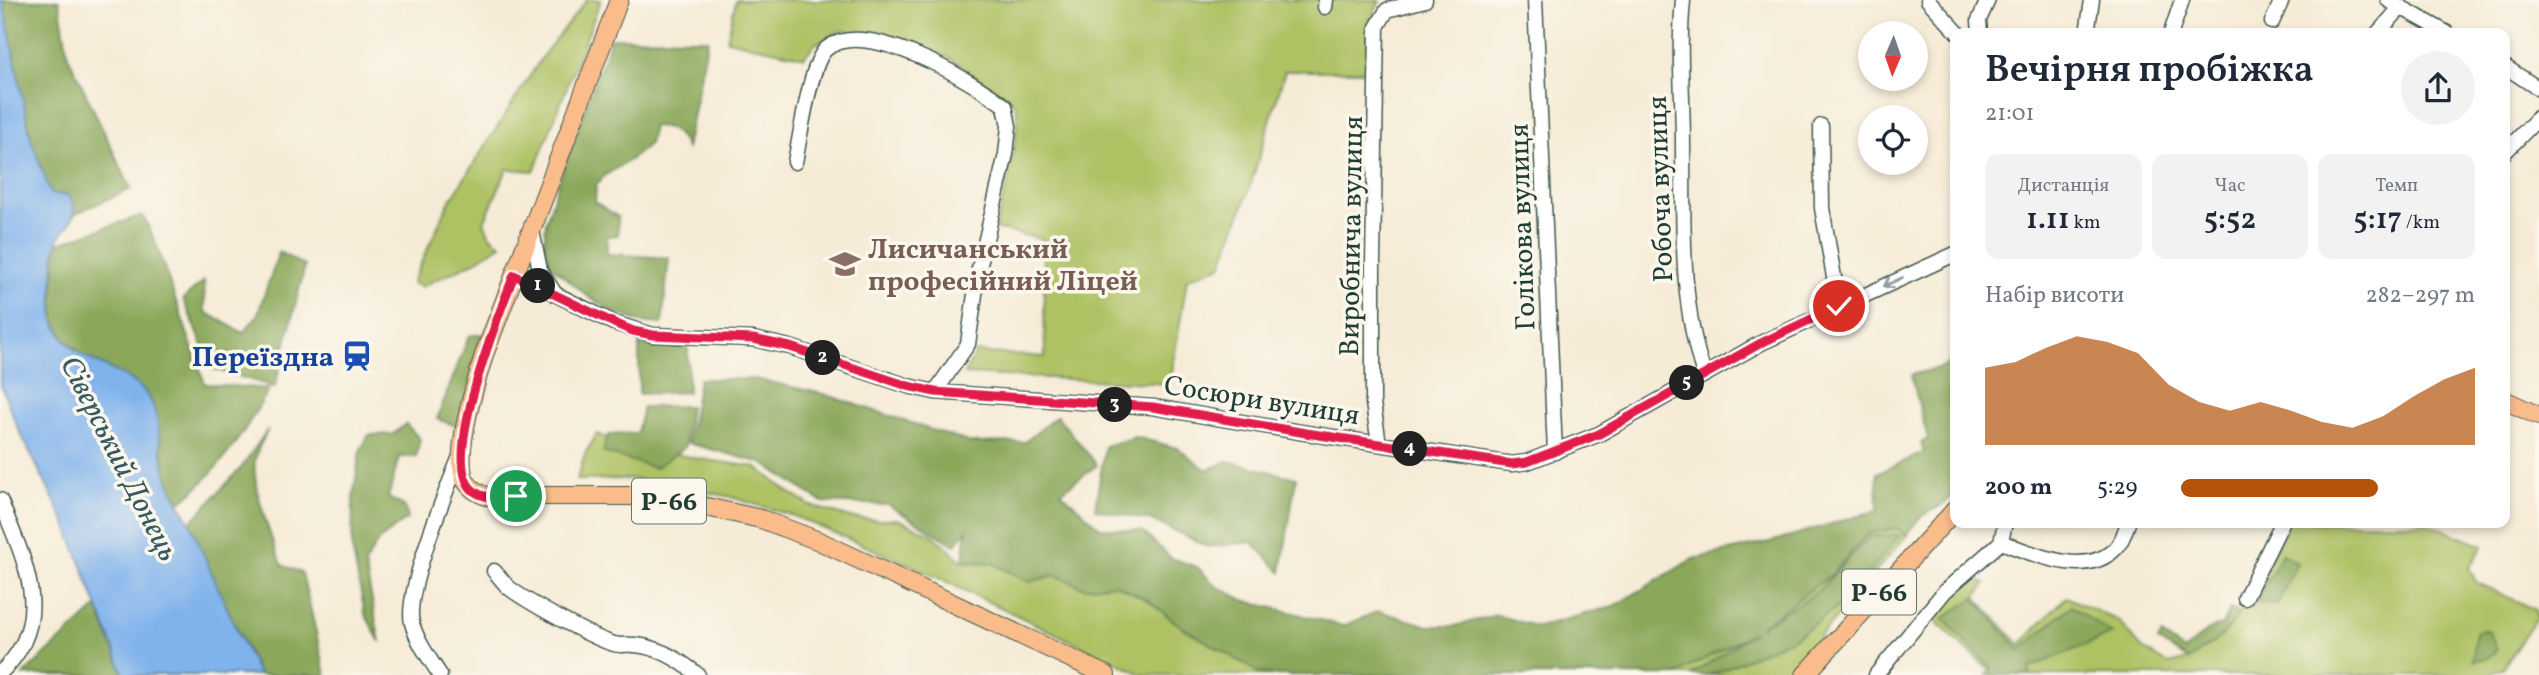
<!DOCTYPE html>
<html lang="uk">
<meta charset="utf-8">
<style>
body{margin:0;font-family:Vollkorn,serif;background:#f2f2f3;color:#1f2937;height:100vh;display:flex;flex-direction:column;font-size:26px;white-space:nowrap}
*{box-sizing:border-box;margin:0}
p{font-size:23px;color:#747a83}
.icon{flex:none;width:38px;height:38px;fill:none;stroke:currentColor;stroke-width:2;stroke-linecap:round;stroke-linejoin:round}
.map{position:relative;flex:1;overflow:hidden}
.details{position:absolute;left:1950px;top:28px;width:560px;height:500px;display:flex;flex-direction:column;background:#fff;border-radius:14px;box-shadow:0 4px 10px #0003}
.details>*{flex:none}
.needle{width:46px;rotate:182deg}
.buttons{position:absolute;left:1858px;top:21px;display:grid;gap:14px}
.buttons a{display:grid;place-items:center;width:70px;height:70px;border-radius:50%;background:#fff;box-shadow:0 4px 10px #0003;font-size:35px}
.pin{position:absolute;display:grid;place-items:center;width:60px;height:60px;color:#fff;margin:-30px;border:4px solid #fff;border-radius:50%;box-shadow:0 2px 7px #0007}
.km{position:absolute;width:35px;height:35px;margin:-18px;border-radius:50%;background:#222;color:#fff;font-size:19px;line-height:35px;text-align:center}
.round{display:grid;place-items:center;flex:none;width:74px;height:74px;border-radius:37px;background:#f2f2f3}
.headline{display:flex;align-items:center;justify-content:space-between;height:119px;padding:0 35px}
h1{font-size:38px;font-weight:600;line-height:52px}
.figures{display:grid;grid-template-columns:repeat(3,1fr);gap:10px;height:119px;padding:7px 35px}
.figures div{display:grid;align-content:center;border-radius:14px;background:#f2f2f3;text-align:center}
.figures b{font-size:30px;font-weight:600}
.figures small{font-size:19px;font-weight:400}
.figures p{font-size:19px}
.chart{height:196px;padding:14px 35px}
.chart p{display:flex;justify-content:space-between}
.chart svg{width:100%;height:126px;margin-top:7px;fill:#b45309;opacity:.7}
ul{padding:0 35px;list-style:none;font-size:23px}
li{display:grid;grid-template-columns:112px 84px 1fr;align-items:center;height:52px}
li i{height:18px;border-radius:9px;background:#b45309}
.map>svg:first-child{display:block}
.green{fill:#aec164;stroke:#667f4c;stroke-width:2}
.forest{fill:#8aa75a;stroke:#547247;stroke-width:2}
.water{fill:#80b2ec;stroke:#507890;stroke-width:2}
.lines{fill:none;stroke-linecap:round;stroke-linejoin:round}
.minor-casing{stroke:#3f574c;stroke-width:17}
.major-casing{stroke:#3f574c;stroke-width:20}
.minor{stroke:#fff;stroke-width:14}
.major{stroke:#f9bc8a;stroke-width:18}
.oneway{stroke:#8f9e9a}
.route-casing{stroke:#fff;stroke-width:14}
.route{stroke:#e11d48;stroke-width:9}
.labels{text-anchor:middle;stroke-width:7;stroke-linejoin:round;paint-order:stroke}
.shield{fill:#fbf7ec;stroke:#61756b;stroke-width:2}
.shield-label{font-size:26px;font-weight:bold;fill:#1f3d34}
.street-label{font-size:28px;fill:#1f3d34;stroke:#fbf7ec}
.education-label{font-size:28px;font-weight:bold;fill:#785e54;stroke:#fbf7ec;text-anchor:start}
.transit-label{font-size:28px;font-weight:bold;fill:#164399;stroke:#fbf7ec;text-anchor:end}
.water-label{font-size:30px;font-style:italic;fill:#375a62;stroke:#fbf7ec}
</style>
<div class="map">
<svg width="2539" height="675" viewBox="0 0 2539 675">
<rect width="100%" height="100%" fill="#fbf7ec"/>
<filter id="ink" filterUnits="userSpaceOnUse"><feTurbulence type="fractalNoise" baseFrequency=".0143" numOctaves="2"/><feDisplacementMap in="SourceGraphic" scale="14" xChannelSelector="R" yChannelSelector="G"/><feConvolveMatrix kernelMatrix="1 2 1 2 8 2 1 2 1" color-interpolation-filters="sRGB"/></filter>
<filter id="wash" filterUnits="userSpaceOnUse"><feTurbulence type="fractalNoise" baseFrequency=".00686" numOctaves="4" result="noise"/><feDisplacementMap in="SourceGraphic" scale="28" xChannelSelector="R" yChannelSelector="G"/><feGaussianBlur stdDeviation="1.57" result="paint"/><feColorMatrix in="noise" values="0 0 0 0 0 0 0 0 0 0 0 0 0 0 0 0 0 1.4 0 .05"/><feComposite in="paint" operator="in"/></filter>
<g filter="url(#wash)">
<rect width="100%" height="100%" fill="#f6ebd6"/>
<path class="green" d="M 587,0 L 601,0 L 534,171 L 507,169 L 484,222 L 490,236 L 501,245 L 474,262 L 421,287 L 412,283 L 448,204 L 544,54 Z
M 736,0 L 1373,0 L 1380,1 L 1368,25 L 1369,71 L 1285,71 L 1249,190 L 1221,266 L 1187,279 L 1170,384 L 964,374 L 976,352 L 1045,357 L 1043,239 L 996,229 C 1001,202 1024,125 1015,104 L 951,59 L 909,42 L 842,30 L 815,44 L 804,57 L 727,40 Z
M 597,434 L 610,440 L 699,459 L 756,467 L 787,491 L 811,506 L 851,518 L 878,520 L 898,519 L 933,535 L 963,562 L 992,563 L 1029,582 L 1055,575 L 1115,584 L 1148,600 L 1179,625 L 1212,645 L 1260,673 L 1273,675 L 1143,675 L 913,566 L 794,516 L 727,496 L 635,479 L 577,480 L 585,454 Z
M 2288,523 L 2427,523 L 2483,546 L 2469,568 L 2476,582 L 2535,610 L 2536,619 L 2502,669 L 2487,675 L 2013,675 L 2012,672 L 1988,669 L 1932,618 L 1938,608 L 1971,578 L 1986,584 L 1976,597 L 2020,645 L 2066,597 L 2119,621 L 2143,649 L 2167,664 L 2189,660 L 2224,634 L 2251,598 Z
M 1898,528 L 1906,536 L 1805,654 L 1781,675 L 1675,675 L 1758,629 L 1833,573 L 1868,533 Z"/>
<path class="forest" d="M 3,0 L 59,0 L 68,56 L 131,189 L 74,214 L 73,202 L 62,194 L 50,194 L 31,139 Z
M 611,38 L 708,39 L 686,148 C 679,131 671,127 653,126 L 649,144 L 634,157 L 604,176 L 596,186 L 595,202 L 618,217 L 618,235 L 607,236 L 607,254 L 669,258 L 662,324 L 640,322 L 614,312 L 590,298 L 549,264 L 544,244 L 546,222 L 557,187 Z
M 143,215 L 156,244 L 205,384 L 269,389 C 244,433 219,472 179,503 L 166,473 L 155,412 L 132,380 L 82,355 L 65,339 L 55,321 L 53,304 L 56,244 Z
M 279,252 L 305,266 L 275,387 L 213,369 L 183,299 L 204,281 L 205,312 L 243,333 L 257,316 Z
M 483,334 L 459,427 L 437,419 L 469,336 Z
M 639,344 L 688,348 L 688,392 L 639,394 Z
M 1955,359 L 1955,492 L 1944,504 L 1921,516 L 1906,536 L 1898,528 L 1868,533 L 1833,573 L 1760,627 L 1817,592 L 1870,536 L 1900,535 L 1845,602 L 1794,638 L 1718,672 L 1708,675 L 1691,675 L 1754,632 L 1675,675 L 1273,675 L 1260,673 L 1179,625 L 1148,600 L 1115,584 L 1084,588 L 1055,575 L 1029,582 L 992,563 L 963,560 L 967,530 L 955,545 L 888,505 L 822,502 L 762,463 L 688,443 L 699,379 L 755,379 L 824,394 L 971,443 L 1025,442 L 1057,416 L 1097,465 L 1061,492 L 1100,528 L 1142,531 L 1171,558 L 1197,567 L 1216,586 L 1243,600 L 1343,626 L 1379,611 L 1428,626 L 1455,626 L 1496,615 L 1538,627 L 1614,606 L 1693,559 L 1774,541 L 1878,510 L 1877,473 L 1924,453 L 1921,442 L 1928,439 L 1911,375 L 1945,366 Z
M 690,406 L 685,447 L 655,468 L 603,452 L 608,435 L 637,433 L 643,407 Z
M 406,424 L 420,439 L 416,457 L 399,457 L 388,498 L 404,506 L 408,518 L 378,541 L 365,564 L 380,642 L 365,614 L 352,548 L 353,498 L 360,451 L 369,435 L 393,434 Z
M 268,429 C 264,438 257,449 255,459 C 251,484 272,542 282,565 L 302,573 L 326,675 L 259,675 L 216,585 L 190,523 L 241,468 Z
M 1135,437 L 1177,448 L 1207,470 L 1228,461 L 1296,478 L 1281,572 L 1252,542 L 1208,547 L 1154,521 L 1095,509 L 1105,446 Z
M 2282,554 L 2297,563 L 2277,605 L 2256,603 Z
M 1974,598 L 2020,650 L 2071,606 L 2112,634 L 2029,668 L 2031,675 L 1987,675 L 1992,669 L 1943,619 Z
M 97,607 L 124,675 L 23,675 Z
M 2230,609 L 2239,613 L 2224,634 L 2189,660 L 2158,641 L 2162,635 L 2185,651 L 2206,631 L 2222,625 Z
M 2488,630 L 2497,650 L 2485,660 L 2473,661 L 2476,631 Z"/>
<path class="water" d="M 0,0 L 3,0 L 31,139 L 51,194 L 69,195 C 85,222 60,225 56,247 C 53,261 51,308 55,321 C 70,368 126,363 148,396 C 162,417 158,449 166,473 C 171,491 183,508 191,525 C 213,575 233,626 259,675 L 124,675 L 65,522 L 18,428 L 0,383 Z"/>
</g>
<g filter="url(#ink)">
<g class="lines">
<g class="minor-casing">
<path id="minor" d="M 1535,0 L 1555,452
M 1683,0 C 1678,51 1683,94 1683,145 C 1684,222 1679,299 1704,374
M 1928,0 L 1958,33
M 2388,0 L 2447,33
M 1325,7 L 1326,0
M 2272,22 L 2282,0
M 1980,33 L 1979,20 L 1988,0
M 2087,33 L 2092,0
M 2171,33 L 2182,0
M 2378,33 L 2401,7
M 2504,66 L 2539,89
M 1821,126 L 1822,208 L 1839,306
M 2504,153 L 2539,117
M 795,162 C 800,139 810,63 826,49 C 865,16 972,81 1005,106 L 1009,126 L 1006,154 L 978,273 L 968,344 L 935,392
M 532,231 L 540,270 L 555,294 L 614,323 L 653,335 L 753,339 L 790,347 L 908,386 L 935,392 L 1153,407 L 1306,433 L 1512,464 L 1527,462 L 1599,434 L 1761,343 L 1955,254
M 514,275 L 554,293
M 1379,444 L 1373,403 L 1373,262 L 1377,27 L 1387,10 L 1425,0
M 0,500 C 24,560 57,621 0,673
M 2001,542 C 2034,554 2086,579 2116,548 C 2122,542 2125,531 2128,523
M 2001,542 L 2005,523
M 494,571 C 499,576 503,582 508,587 C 524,600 594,639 614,644 C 620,646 628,644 635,645 C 659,647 680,660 698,675
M 2245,598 L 2282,523
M 440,675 C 430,659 417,642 412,623 C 404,593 448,486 461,454
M 1876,675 L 1945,591 L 2001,542"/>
</g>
<g class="major-casing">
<path id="major" d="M 619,0 L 484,355 C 476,383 453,453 465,480 C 470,489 477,493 486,496 L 631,496 L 688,503 L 761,519 L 819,541 L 1106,675
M 2504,400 L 2539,416
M 1805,675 L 1955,510"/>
</g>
<use href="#minor" class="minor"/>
<use href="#major" class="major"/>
</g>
<defs><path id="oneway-shaft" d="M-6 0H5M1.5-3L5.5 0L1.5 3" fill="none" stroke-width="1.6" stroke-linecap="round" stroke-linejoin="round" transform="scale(1.75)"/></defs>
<use class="oneway" href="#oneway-shaft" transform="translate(1893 282) rotate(155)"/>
</g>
<g class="lines" filter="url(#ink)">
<g class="route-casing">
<path id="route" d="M 516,496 C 503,497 485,500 474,491 C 438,465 500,311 514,275 L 614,323 L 633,331 L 653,335 L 753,339 L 790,347 L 908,386 L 935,392 L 1153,407 L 1306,433 L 1512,464 L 1527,462 L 1599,434 L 1761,343 L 1839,306"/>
</g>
<use href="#route" class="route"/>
</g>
<defs>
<g id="university-bare" transform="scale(2.415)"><path d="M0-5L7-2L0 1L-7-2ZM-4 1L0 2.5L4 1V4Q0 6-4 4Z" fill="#8d6e63" stroke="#fbf7ec" stroke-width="2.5" paint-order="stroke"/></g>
<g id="station-bare" transform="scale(2.415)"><path d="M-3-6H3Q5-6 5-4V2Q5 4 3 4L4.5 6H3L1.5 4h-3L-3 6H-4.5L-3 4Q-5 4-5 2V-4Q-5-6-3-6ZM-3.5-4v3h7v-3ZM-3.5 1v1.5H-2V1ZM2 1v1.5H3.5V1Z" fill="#1a4fb4" stroke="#fbf7ec" stroke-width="2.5" paint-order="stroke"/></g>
</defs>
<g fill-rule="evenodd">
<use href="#university-bare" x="845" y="264"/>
<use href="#station-bare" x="357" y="356"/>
</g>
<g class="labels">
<g class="shield">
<rect x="632" y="478.5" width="74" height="45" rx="5"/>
<rect x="1842" y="569.5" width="74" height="45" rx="5"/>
</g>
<g class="shield-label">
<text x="669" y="510">Р-66</text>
<text x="1879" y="601">Р-66</text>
</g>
<g class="street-label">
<text transform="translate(1659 189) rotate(-92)" y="10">Робоча вулиця</text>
<text transform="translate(1521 227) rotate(-92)" y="10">Голікова вулиця</text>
<text transform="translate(1350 236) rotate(-89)" y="10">Виробнича вулиця</text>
<text transform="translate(1262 399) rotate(9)" y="10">Сосюри вулиця</text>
</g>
<g class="education-label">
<text x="868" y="258">Лисичанський<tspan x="868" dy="32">професійний Ліцей</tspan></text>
</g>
<g class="transit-label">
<text x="334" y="366">Переїздна</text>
</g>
<g class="water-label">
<text transform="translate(120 458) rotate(63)" y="10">Сіверський Донець</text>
</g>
</g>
</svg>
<div class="buttons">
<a><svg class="needle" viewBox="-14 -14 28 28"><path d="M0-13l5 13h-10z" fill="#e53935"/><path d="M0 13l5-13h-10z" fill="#747a83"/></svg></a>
<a><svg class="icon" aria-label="locate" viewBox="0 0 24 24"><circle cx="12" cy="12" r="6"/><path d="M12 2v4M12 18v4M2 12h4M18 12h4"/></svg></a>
</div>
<div class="pin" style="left:516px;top:496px;background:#1e9e55"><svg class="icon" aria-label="arrive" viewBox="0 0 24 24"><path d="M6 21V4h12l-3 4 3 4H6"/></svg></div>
<div class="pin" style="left:1839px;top:306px;background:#d93025"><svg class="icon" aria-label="check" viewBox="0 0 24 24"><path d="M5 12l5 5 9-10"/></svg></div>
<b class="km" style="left:538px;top:286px">1</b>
<b class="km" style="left:823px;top:358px">2</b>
<b class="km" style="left:1115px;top:405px">3</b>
<b class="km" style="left:1410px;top:449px">4</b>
<b class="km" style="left:1687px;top:383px">5</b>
<section class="details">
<div class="headline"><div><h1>Вечірня пробіжка</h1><p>21:01</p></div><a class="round"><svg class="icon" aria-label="share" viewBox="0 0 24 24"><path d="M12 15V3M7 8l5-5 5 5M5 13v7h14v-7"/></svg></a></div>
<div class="figures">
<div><p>Дистанція</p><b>1.11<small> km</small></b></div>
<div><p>Час</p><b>5:52</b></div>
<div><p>Темп</p><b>5:17<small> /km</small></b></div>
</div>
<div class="chart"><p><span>Набір висоти</span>282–297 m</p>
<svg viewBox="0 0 160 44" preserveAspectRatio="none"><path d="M0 44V17L10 15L20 10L30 6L40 8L50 12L60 23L70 29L80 32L90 29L100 32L110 36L120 38L130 34L140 27L150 21L160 17V44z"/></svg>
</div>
<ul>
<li><b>200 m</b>5:29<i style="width:67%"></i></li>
</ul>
</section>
</div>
